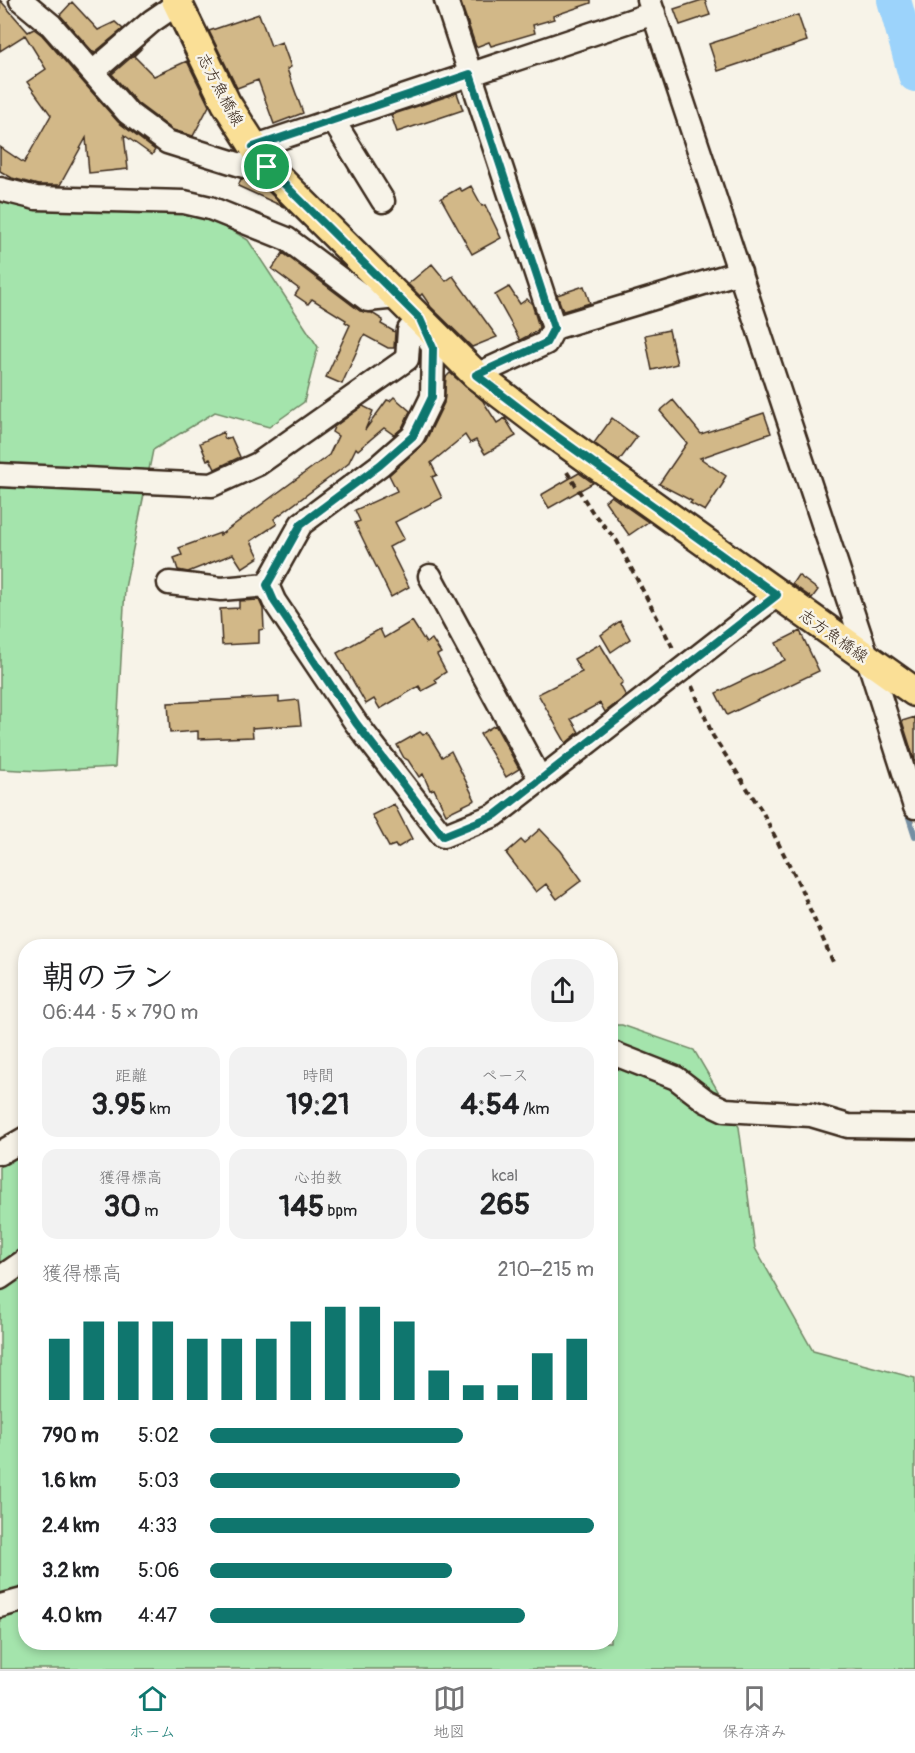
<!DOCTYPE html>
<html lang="ja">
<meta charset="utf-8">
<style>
body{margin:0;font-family:Pangolin,"Klee One",sans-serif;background:#f2f2f2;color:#202124;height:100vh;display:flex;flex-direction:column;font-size:22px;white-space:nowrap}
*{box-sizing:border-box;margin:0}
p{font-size:20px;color:#757577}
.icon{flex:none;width:33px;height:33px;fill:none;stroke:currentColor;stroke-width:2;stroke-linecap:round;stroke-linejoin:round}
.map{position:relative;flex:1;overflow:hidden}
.sheet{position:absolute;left:18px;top:939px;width:600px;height:711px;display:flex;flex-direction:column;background:#fff;border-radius:24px;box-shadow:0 3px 9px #0003}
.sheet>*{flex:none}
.pin{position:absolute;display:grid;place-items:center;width:51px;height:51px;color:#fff;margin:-26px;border:3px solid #fff;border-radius:50%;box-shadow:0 2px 6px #0007}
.round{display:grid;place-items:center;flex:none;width:63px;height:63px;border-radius:24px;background:#f2f2f2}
.headline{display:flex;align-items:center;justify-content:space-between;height:102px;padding:0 24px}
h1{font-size:33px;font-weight:700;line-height:45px}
.metrics{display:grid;grid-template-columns:repeat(3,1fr);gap:9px;height:102px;padding:6px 24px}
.metrics div{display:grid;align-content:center;border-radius:15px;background:#f2f2f2;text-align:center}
.metrics b{font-size:30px;font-weight:700}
.metrics small{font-size:16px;font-weight:400}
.metrics p{font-size:16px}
.chart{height:168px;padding:12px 24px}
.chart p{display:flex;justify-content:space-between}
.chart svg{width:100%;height:108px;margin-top:6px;stroke:#0f766e;stroke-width:6}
ul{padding:0 24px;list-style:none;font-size:20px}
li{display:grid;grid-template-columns:96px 72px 1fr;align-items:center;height:45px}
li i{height:15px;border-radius:8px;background:#0f766e}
.tabs{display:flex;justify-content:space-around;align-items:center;height:84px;border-top:2px solid #e0e0e0;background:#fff;font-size:16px;color:#757577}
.tabs a{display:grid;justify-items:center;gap:3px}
.tabs .current{color:#0f766e}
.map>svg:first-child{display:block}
.green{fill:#a4e4ac;stroke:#708765;stroke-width:1.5}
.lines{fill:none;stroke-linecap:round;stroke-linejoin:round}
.stream{stroke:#758fa3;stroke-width:6}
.river{stroke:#9cd3fb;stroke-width:34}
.building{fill:#d2b888;stroke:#3b2a1e;stroke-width:1.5}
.minor-casing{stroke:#3b2a1e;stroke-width:27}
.major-casing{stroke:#3b2a1e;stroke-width:33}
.path{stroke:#3b2a1e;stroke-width:4;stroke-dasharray:6 4.5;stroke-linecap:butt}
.minor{stroke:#f7f3e8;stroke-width:22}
.major{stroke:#fadf96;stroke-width:28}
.route-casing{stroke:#fff;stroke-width:12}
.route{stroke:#0f766e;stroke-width:8}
.labels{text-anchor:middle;stroke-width:5;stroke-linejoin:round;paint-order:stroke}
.street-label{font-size:16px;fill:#3b2a1e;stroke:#f7f3e8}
</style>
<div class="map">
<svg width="915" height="1669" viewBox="0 0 915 1669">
<rect width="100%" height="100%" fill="#f7f3e8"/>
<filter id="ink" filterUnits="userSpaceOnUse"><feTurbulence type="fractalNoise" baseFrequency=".0167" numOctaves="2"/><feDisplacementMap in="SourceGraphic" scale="12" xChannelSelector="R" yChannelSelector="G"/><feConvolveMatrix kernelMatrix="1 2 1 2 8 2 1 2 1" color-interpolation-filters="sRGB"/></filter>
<g filter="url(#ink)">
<path class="green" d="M 0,194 L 203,213 L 248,240 L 318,347 L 304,402 L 269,427 L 215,412 L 153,450 L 125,588 L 115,767 L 40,771 L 0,769 Z
M 611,1025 L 622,1025 L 694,1050 L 739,1127 L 755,1248 L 813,1351 L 915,1378 L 915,1669 L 0,1669 L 0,1143 L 25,1128 L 26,1642 L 610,1642 Z"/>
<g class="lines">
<path class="stream" d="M 906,808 L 915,836"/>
<path class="river" d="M 894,0 L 915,75"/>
</g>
<path class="building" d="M 0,0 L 28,32 L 34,29 L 42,35 L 118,122 L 155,150 L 152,155 L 124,135 L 128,169 L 89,173 L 86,138 L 60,185 L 38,185 L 12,178 L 0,171 L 0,147 L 24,163 L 51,115 L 27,82 L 46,69 L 25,35 L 0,51 Z
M 460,0 L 591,0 L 591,3 L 553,16 L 554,19 L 533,25 L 535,33 L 491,46 L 489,42 L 476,47 Z
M 702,0 L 705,0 L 710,15 L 680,25 L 674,9 Z
M 72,2 L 98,30 L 115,22 L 123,29 L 94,53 L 60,15 Z
M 259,14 L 271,46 L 282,42 L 291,67 L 287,69 L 303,113 L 274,124 L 258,80 L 237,88 L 209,31 Z
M 798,15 L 807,41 L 718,71 L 709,44 Z
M 142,48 L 134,56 L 154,76 L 187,61 L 209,106 L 193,136 L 173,130 L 137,103 L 112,74 Z
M 457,93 L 463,110 L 397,132 L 391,115 Z
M 241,179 L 257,180 L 284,207 L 238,186 Z
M 471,186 L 482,206 L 485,205 L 501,238 L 472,254 L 441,198 L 459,188 L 462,191 Z
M 283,253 L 360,311 L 372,313 L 383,320 L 381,324 L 395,332 L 394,348 L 388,348 L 364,335 L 342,384 L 326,377 L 350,325 L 345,322 L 346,320 L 312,299 L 308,304 L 295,295 L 299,289 L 272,269 Z
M 432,264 L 446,281 L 453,276 L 497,337 L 472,347 L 431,307 L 422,294 L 420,296 L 408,284 Z
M 584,286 L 590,303 L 563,311 L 557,295 Z
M 509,287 L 520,304 L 527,299 L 532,304 L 539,327 L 537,331 L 520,340 L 495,295 Z
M 669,330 L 677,364 L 652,370 L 645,335 Z
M 450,373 L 483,401 L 497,423 L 505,418 L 516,436 L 485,454 L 476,440 L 470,443 L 465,435 L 431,463 L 437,475 L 432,477 L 442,498 L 395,522 L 404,539 L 389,547 L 409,587 L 391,597 L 355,523 L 360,521 L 355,510 L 397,491 L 389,475 L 425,442 L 444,403 L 446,377 Z
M 394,397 L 410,411 L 402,428 L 394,435 L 384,428 L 358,450 L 356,448 L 348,464 L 274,519 L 277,524 L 251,541 L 259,557 L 242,568 L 233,554 L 188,572 L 178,570 L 174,558 L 182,555 L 179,548 L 220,533 L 220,535 L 329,455 L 338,436 L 332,432 L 334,427 L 363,406 L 373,411 L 365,430 L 387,400 L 390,401 Z
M 673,400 L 701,434 L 764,413 L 771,433 L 700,458 L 726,476 L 723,481 L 724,482 L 705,511 L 690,503 L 692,501 L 659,484 L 687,443 L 660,411 Z
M 612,418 L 637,437 L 619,461 L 594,443 Z
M 223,432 L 225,439 L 231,437 L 240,457 L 215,469 L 210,459 L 207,460 L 200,443 Z
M 579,473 L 593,483 L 549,508 L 541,495 Z
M 611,496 L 648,522 L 629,535 L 605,501 Z
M 798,575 L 818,590 L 812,598 L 792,584 Z
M 259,600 L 263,609 L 264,629 L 259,630 L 259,643 L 222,645 L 220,609 L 239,608 L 239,601 Z
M 412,621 L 426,643 L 432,639 L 441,653 L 437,655 L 446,672 L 435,679 L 437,683 L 422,691 L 419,686 L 380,709 L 374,699 L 366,704 L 337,653 L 380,629 L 384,638 Z
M 620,621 L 630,639 L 611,652 L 601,635 Z
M 800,631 L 819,671 L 727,715 L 716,693 L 785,660 L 776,643 Z
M 600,644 L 623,682 L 620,685 L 626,696 L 605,712 L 600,703 L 571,719 L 579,732 L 566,743 L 538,694 L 582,672 L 574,659 Z
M 279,697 L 279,702 L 298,700 L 301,725 L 252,728 L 253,737 L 198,739 L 198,731 L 170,733 L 168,703 Z
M 915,717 L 915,762 L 902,721 Z
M 495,725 L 519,769 L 506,777 L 480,734 Z
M 420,732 L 423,735 L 427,732 L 442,757 L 451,751 L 475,800 L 446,814 L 434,789 L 430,790 L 423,774 L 419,777 L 408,760 L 404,758 L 397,745 Z
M 394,804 L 412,839 L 397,848 L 395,845 L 389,847 L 372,815 Z
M 540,829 L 561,851 L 582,880 L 557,899 L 546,884 L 536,892 L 506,853 L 521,840 L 524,843 Z"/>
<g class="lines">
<g class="minor-casing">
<path id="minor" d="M 21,0 L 51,25 L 128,113 L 167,142 L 244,166 L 267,167
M 446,0 L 554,328 L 546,343 L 476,375
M 649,0 L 868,659 L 915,807
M 93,72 L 152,21 L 177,4
M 333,120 L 383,201
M 253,147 L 654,13
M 0,189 L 36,198 L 184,202 L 210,208 L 287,239 L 368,300 L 397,297
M 554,328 L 740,272
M 0,475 L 212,485 L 258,464 L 407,359 L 409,330 L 420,319 L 433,348 L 432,397 L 413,436 L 380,465 L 301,524 L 267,585 L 274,601 L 356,723 L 443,836 L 495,815 L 777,595
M 430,576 L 540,779
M 169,583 L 221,589 L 267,585
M 610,1052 L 676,1078 L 706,1101 L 725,1110 L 811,1115 L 848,1126 L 915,1127
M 0,1153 L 26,1138
M 0,1278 L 26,1260
M 0,1606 L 26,1599"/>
</g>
<g class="major-casing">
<path id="major" d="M 176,0 L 226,103 L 267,167 L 476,375 L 552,433 L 915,692"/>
</g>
<path class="path" d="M 567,472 L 593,513 L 617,541 L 674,650
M 692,686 L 713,736 L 762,811 L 798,882 L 833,962"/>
<use href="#minor" class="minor"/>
<use href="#major" class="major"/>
</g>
</g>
<g class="lines" filter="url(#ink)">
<g class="route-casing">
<path id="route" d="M 470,74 L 554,328 L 546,343 L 476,375 L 552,433 L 777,595 L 495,815 L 443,836 L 356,723 L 274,601 L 267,585 L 301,524 L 380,465 L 413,436 L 432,397 L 433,348 L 420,319 L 267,167 L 253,147 Z"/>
</g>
<use href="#route" class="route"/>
</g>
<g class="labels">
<g class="street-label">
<text transform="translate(221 89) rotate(62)" y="6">志方魚橋線</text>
<text transform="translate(834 635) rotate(35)" y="6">志方魚橋線</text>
</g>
</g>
</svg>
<div class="pin" style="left:267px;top:167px;background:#1e9e55"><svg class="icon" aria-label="arrive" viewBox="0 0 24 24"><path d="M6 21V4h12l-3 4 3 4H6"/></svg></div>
<section class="sheet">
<div class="headline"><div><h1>朝のラン</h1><p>06:44 · 5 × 790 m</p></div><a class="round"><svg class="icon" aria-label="share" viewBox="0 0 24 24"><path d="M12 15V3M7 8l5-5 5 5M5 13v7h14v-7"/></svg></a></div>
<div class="metrics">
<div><p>距離</p><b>3.95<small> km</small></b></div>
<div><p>時間</p><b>19:21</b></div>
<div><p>ペース</p><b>4:54<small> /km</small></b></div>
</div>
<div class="metrics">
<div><p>獲得標高</p><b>30<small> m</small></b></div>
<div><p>心拍数</p><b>145<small> bpm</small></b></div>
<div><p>kcal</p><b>265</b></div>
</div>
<div class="chart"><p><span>獲得標高</span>210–215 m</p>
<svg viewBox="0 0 160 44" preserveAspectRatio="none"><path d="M5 44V19M15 44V12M25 44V12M35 44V12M45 44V19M55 44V19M65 44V19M75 44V12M85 44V6M95 44V6M105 44V12M115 44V32M125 44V38M135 44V38M145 44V25M155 44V19"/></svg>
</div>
<ul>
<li><b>790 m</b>5:02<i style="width:66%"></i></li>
<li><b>1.6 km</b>5:03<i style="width:65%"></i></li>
<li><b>2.4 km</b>4:33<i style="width:100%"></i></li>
<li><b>3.2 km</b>5:06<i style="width:63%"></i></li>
<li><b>4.0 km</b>4:47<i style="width:82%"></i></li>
</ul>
</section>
</div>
<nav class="tabs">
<a class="current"><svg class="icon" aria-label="home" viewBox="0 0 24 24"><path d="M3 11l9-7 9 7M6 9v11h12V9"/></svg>ホーム</a>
<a><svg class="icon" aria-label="map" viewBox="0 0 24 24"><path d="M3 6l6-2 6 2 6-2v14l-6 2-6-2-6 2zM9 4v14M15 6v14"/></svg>地図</a>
<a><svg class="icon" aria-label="saved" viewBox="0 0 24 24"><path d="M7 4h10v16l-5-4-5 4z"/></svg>保存済み</a>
</nav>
